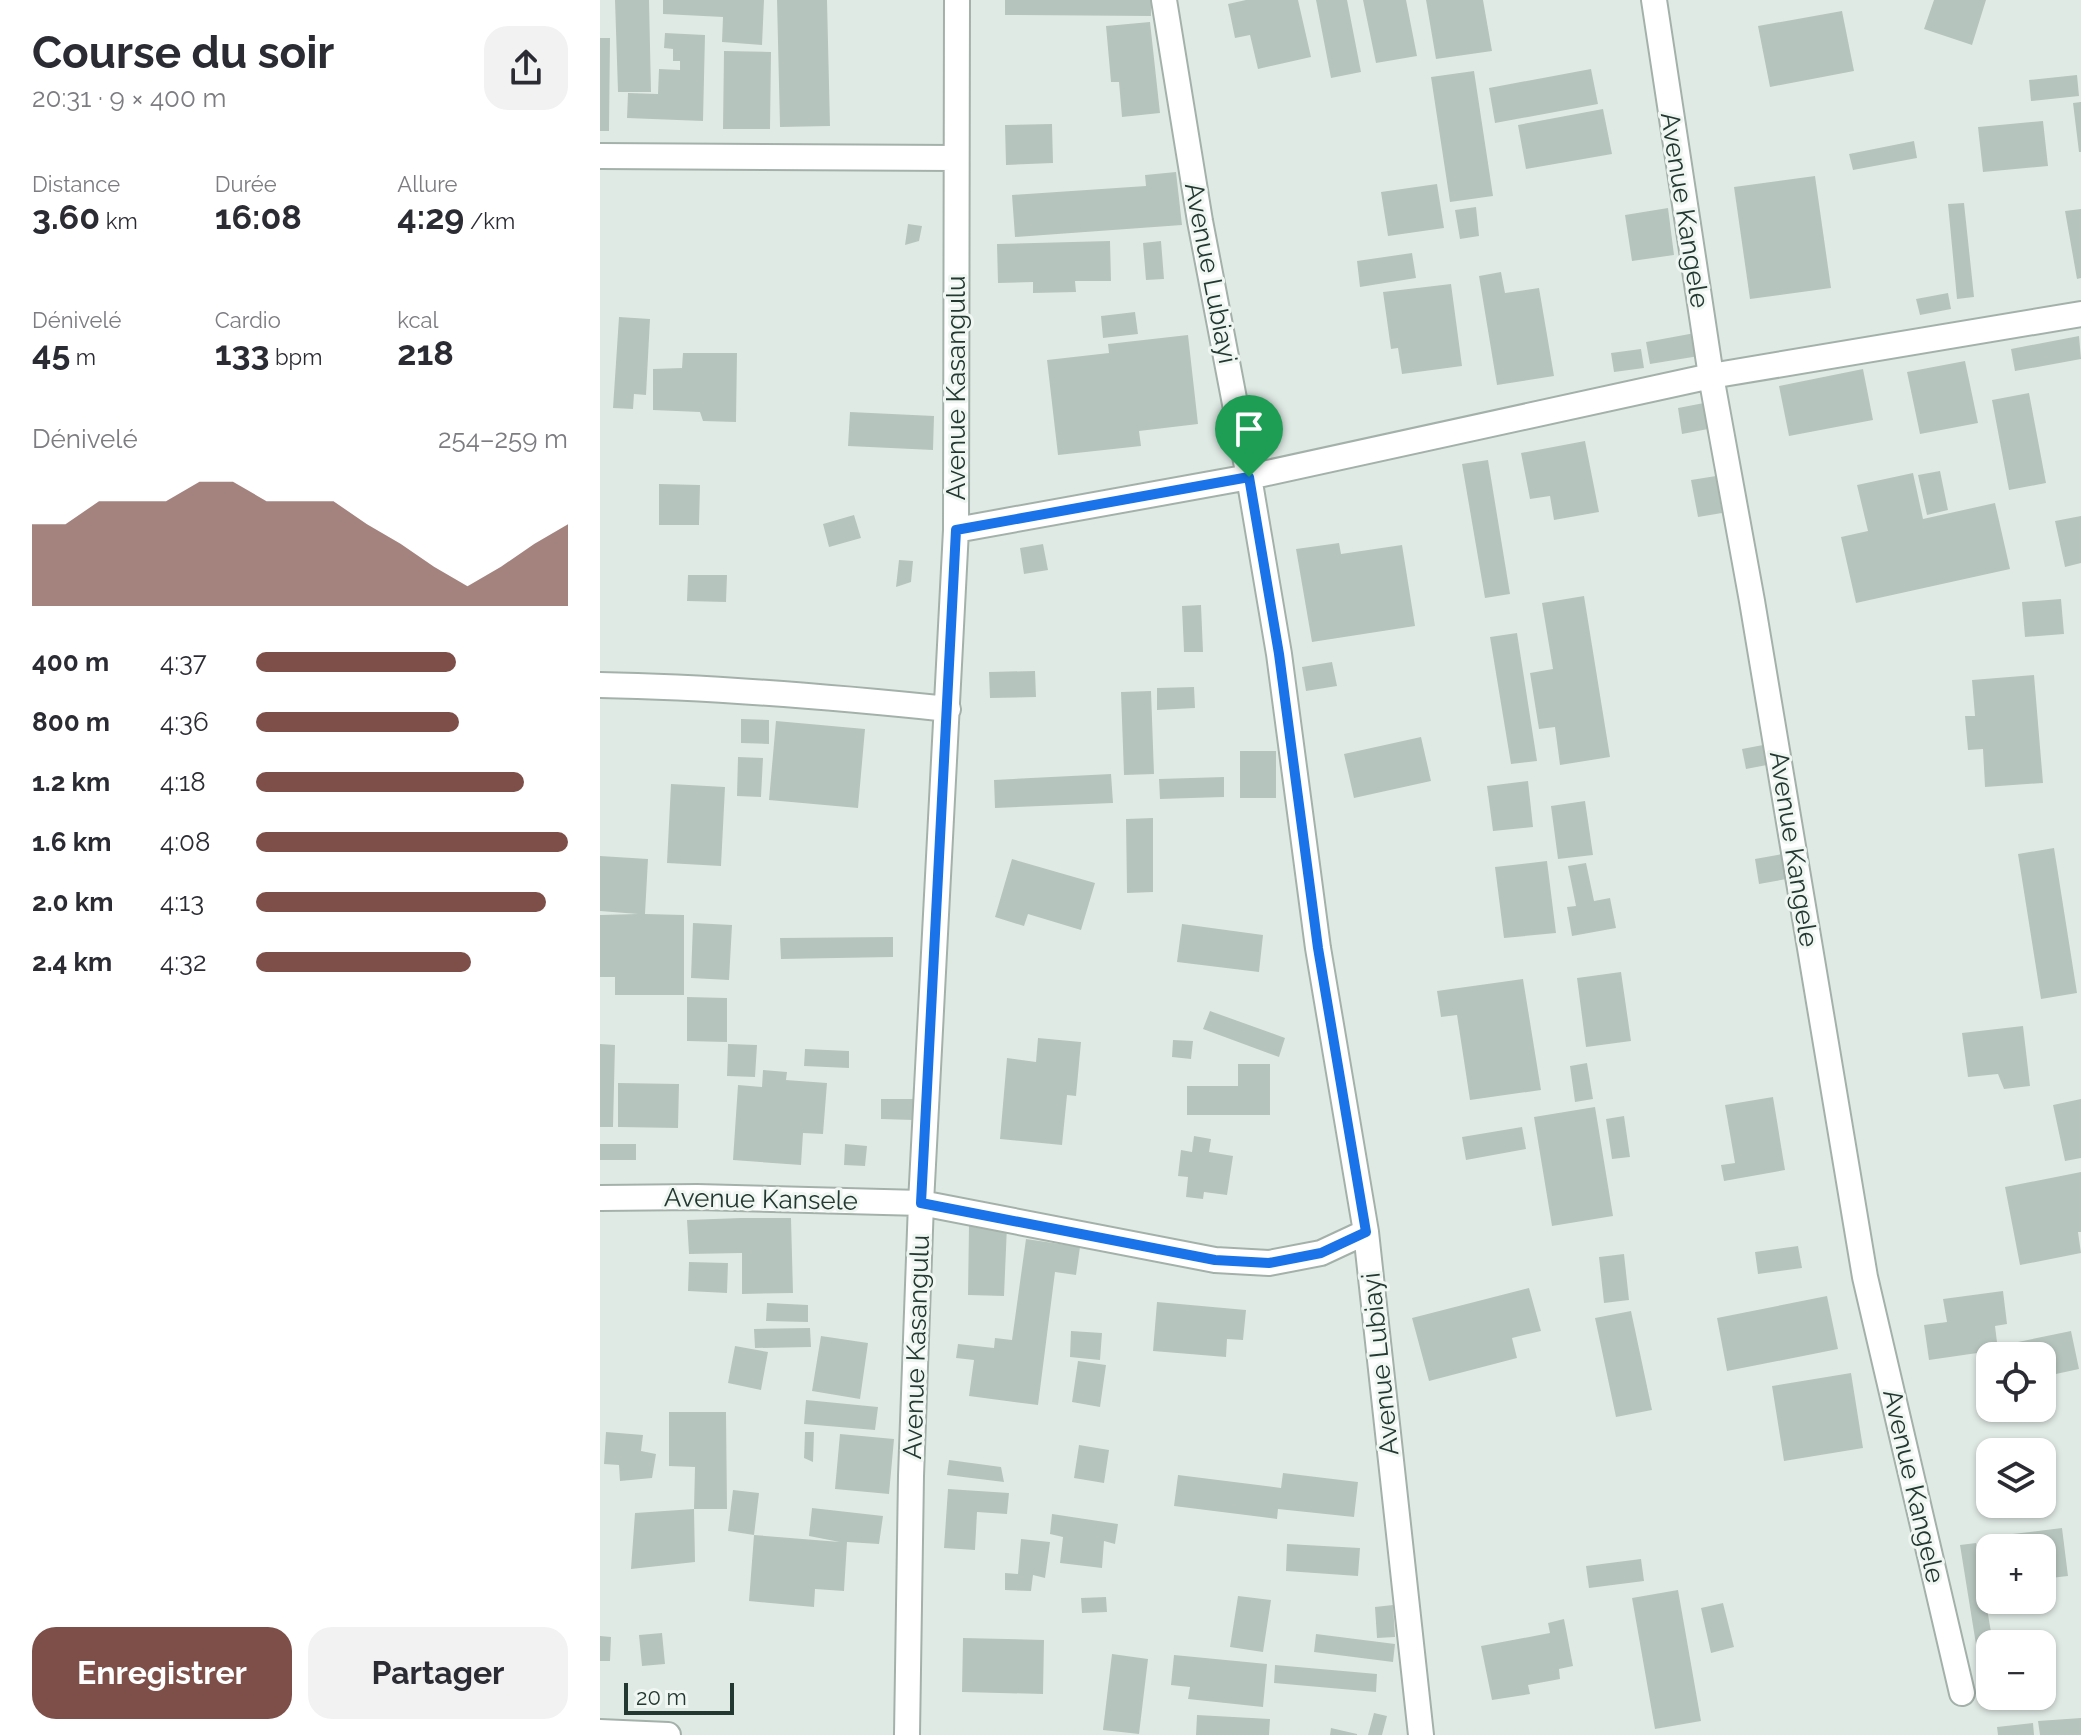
<!DOCTYPE html>
<html lang="fr">
<meta charset="utf-8">
<style>
body{margin:0;font-family:Raleway,sans-serif;background:#f2f2f3;color:#2b2b33;height:100vh;display:flex;flex-direction:column;font-size:30px;white-space:nowrap}
*{box-sizing:border-box;margin:0}
p{font-size:26px;color:#7c7c81}
.icon{flex:none;width:44px;height:44px;fill:none;stroke:currentColor;stroke-width:2;stroke-linecap:round;stroke-linejoin:round}
.map{position:relative;flex:1;overflow:hidden}
.drawer{display:flex;flex-direction:column;background:#fff;width:600px}
.drawer>*{flex:none}
.fabs{position:absolute;left:1376px;top:1342px;display:grid;gap:16px}
.fabs a{display:grid;place-items:center;width:80px;height:80px;border-radius:16px;background:#fff;box-shadow:0 2px 6px #0004;font-size:40px}
.scale{position:absolute;left:24px;bottom:20px;width:110px;box-sizing:border-box;padding-left:8px;border:4px solid #233831;border-top:0;font-size:22px;line-height:28px;white-space:nowrap;color:#233831;-webkit-text-stroke:6px #f0f7f3;paint-order:stroke}
.pin{position:absolute;display:grid;place-items:center;width:68px;height:68px;color:#fff;margin:-82px -34px;border-radius:50% 50% 50% 0;rotate:-45deg;box-shadow:0 0 8px #0007}
.pin .icon{rotate:45deg}
.round{display:grid;place-items:center;flex:none;width:84px;height:84px;border-radius:24px;background:#f2f2f3}
.head{display:flex;align-items:center;justify-content:space-between;height:136px;padding:0 32px}
h1{font-size:44px;font-weight:700;line-height:60px}
.figures{display:grid;grid-template-columns:repeat(3,1fr);gap:12px;height:136px;padding:8px 32px}
.figures div{display:grid;align-content:center}
.figures b{font-size:34px;font-weight:700}
.figures small{font-size:22px;font-weight:400}
.figures p{font-size:22px}
.chart{height:224px;padding:16px 32px}
.chart p{display:flex;justify-content:space-between}
.chart svg{width:100%;height:144px;margin-top:8px;fill:#7e4f49;opacity:.7}
.button{display:flex;gap:16px;margin-top:auto;padding:16px 32px}
.button a{flex:1;height:92px;border-radius:24px;background:#7e4f49;color:#fff;font-size:32px;font-weight:700;line-height:92px;text-align:center}
.button a+a{background:#f2f2f3;color:#2b2b33}
ul{padding:0 32px;list-style:none;font-size:26px}
li{display:grid;grid-template-columns:128px 96px 1fr;align-items:center;height:60px}
li i{height:20px;border-radius:10px;background:#7e4f49}
main{display:flex;flex:1;min-height:0}
.map>svg:first-child{display:block}
.building{fill:#b6c4be}
.lines{fill:none;stroke-linecap:round;stroke-linejoin:round}
.street-casing{stroke:#a4b1ab;stroke-width:28}
.street{stroke:#fff;stroke-width:24}
.route-casing{stroke:#fff;stroke-width:16}
.route{stroke:#1a73e8;stroke-width:10}
.labels{text-anchor:middle;stroke-width:6;stroke-linejoin:round;paint-order:stroke}
.street-label{font-size:26px;fill:#233831;stroke:#f0f7f3}
</style>
<main>
<section class="drawer">
<div class="head"><div><h1>Course du soir</h1><p>20:31 · 9 × 400 m</p></div><a class="round"><svg class="icon" aria-label="share" viewBox="0 0 24 24"><path d="M12 15V3M7 8l5-5 5 5M5 13v7h14v-7"/></svg></a></div>
<div class="figures">
<div><p>Distance</p><b>3.60<small> km</small></b></div>
<div><p>Durée</p><b>16:08</b></div>
<div><p>Allure</p><b>4:29<small> /km</small></b></div>
</div>
<div class="figures">
<div><p>Dénivelé</p><b>45<small> m</small></b></div>
<div><p>Cardio</p><b>133<small> bpm</small></b></div>
<div><p>kcal</p><b>218</b></div>
</div>
<div class="chart"><p><span>Dénivelé</span>254–259 m</p>
<svg viewBox="0 0 160 44" preserveAspectRatio="none"><path d="M0 44V19L10 19L20 12L30 12L40 12L50 6L60 6L70 12L80 12L90 12L100 19L110 25L120 32L130 38L140 32L150 25L160 19V44z"/></svg>
</div>
<ul>
<li><b>400 m</b>4:37<i style="width:64%"></i></li>
<li><b>800 m</b>4:36<i style="width:65%"></i></li>
<li><b>1.2 km</b>4:18<i style="width:86%"></i></li>
<li><b>1.6 km</b>4:08<i style="width:100%"></i></li>
<li><b>2.0 km</b>4:13<i style="width:93%"></i></li>
<li><b>2.4 km</b>4:32<i style="width:69%"></i></li>
</ul>
<div class="button"><a>Enregistrer</a><a>Partager</a></div>
</section>
<div class="map">
<svg width="1481" height="1735" viewBox="0 0 1481 1735">
<rect width="100%" height="100%" fill="#e0eae5"/>
<path class="building" d="M 15,0 L 49,0 L 51,92 L 18,92 Z
M 63,0 L 164,0 L 162,45 L 122,42 L 123,17 L 63,14 Z
M 177,0 L 227,0 L 230,126 L 180,127 Z
M 405,0 L 551,0 L 551,16 L 405,15 Z
M 646,0 L 698,0 L 711,57 L 658,69 L 650,35 L 635,38 L 628,4 Z
M 716,0 L 747,0 L 761,72 L 731,78 Z
M 763,0 L 806,0 L 817,56 L 776,63 Z
M 826,0 L 883,0 L 892,51 L 836,59 Z
M 1334,0 L 1386,0 L 1372,45 L 1324,29 Z
M 1242,11 L 1254,71 L 1170,87 L 1158,26 Z
M 550,22 L 560,113 L 522,117 L 519,82 L 511,82 L 506,26 Z
M 65,33 L 105,35 L 103,121 L 27,118 L 28,93 L 58,94 L 59,69 L 80,70 L 80,61 L 73,61 L 73,49 L 64,48 Z
M 0,38 L 10,38 L 9,131 L 0,131 Z
M 124,51 L 171,52 L 170,129 L 123,129 Z
M 991,69 L 998,104 L 895,123 L 889,88 Z
M 874,71 L 893,196 L 850,202 L 831,77 Z
M 1477,75 L 1479,96 L 1431,101 L 1429,80 Z
M 1481,102 L 1481,152 L 1479,152 L 1473,103 Z
M 1003,109 L 1012,154 L 926,169 L 918,125 Z
M 1443,121 L 1448,166 L 1383,172 L 1378,127 Z
M 452,124 L 453,163 L 406,165 L 405,125 Z
M 1314,141 L 1317,158 L 1253,170 L 1249,154 Z
M 576,172 L 582,225 L 415,237 L 412,195 L 546,186 L 545,175 Z
M 1215,176 L 1231,288 L 1150,299 L 1134,187 Z
M 837,184 L 844,228 L 788,236 L 781,192 Z
M 1364,203 L 1374,297 L 1357,299 L 1348,204 Z
M 876,207 L 879,236 L 860,239 L 855,210 Z
M 1068,208 L 1074,255 L 1032,261 L 1025,215 Z
M 1481,209 L 1481,278 L 1477,279 L 1465,211 Z
M 308,224 L 322,226 L 319,241 L 305,245 Z
M 510,241 L 511,281 L 475,281 L 476,292 L 433,293 L 433,282 L 398,283 L 397,244 Z
M 561,241 L 564,279 L 546,280 L 543,243 Z
M 812,253 L 816,278 L 760,287 L 757,261 Z
M 901,272 L 905,293 L 939,288 L 954,376 L 897,385 L 879,276 Z
M 851,284 L 862,366 L 802,374 L 798,348 L 791,349 L 783,292 Z
M 1348,293 L 1351,309 L 1320,315 L 1316,299 Z
M 535,312 L 538,334 L 503,338 L 501,316 Z
M 19,317 L 50,319 L 46,395 L 34,394 L 33,409 L 13,408 Z
M 1095,333 L 1099,356 L 1050,364 L 1046,342 Z
M 588,335 L 598,424 L 539,431 L 541,446 L 458,455 L 447,360 L 509,353 L 508,344 Z
M 1479,336 L 1481,359 L 1415,371 L 1411,349 Z
M 1041,349 L 1044,368 L 1014,372 L 1011,353 Z
M 83,353 L 137,353 L 136,422 L 103,421 L 100,412 L 53,410 L 53,369 L 82,368 Z
M 1365,361 L 1378,423 L 1320,434 L 1307,372 Z
M 1263,369 L 1273,420 L 1189,436 L 1179,386 Z
M 1429,393 L 1446,483 L 1409,490 L 1392,400 Z
M 1104,403 L 1108,429 L 1082,434 L 1078,408 Z
M 250,412 L 334,416 L 333,450 L 248,446 Z
M 985,441 L 999,512 L 954,520 L 950,496 L 930,499 L 921,453 Z
M 888,460 L 910,594 L 885,598 L 862,464 Z
M 1340,471 L 1348,510 L 1327,515 L 1318,475 Z
M 1313,473 L 1323,519 L 1395,503 L 1410,569 L 1256,603 L 1241,537 L 1268,531 L 1257,485 Z
M 1116,476 L 1122,513 L 1098,517 L 1091,480 Z
M 59,484 L 100,485 L 99,525 L 59,525 Z
M 254,515 L 261,538 L 229,547 L 223,524 Z
M 1481,516 L 1481,563 L 1465,567 L 1455,521 Z
M 739,543 L 741,554 L 802,545 L 815,626 L 712,642 L 696,549 Z
M 443,544 L 448,570 L 424,574 L 420,548 Z
M 299,560 L 313,561 L 311,582 L 296,587 Z
M 88,575 L 127,575 L 126,602 L 87,601 Z
M 984,596 L 1010,757 L 960,765 L 955,727 L 939,729 L 930,673 L 953,669 L 942,603 Z
M 1461,599 L 1464,634 L 1425,637 L 1422,602 Z
M 601,605 L 603,652 L 584,652 L 582,606 Z
M 917,633 L 937,761 L 911,764 L 890,637 Z
M 732,662 L 737,686 L 706,691 L 702,667 Z
M 435,671 L 436,697 L 390,698 L 389,672 Z
M 1434,675 L 1443,783 L 1385,787 L 1383,749 L 1368,750 L 1365,716 L 1375,716 L 1372,680 Z
M 594,687 L 595,708 L 557,710 L 557,688 Z
M 551,691 L 554,774 L 524,775 L 521,692 Z
M 141,719 L 169,720 L 169,744 L 141,743 Z
M 176,721 L 265,729 L 258,808 L 169,800 Z
M 821,737 L 831,781 L 754,798 L 744,754 Z
M 1163,745 L 1167,765 L 1146,769 L 1142,749 Z
M 640,751 L 676,751 L 676,798 L 640,798 Z
M 138,757 L 163,758 L 161,797 L 137,796 Z
M 511,774 L 513,803 L 395,808 L 394,780 Z
M 624,777 L 624,797 L 560,799 L 559,779 Z
M 928,781 L 933,827 L 893,831 L 887,786 Z
M 71,784 L 125,787 L 121,866 L 67,863 Z
M 985,801 L 993,855 L 958,859 L 951,806 Z
M 553,818 L 553,892 L 527,893 L 526,819 Z
M 1454,848 L 1477,993 L 1441,999 L 1418,854 Z
M 1188,853 L 1192,878 L 1159,884 L 1155,859 Z
M 0,856 L 48,859 L 45,914 L 84,915 L 84,995 L 15,995 L 15,977 L 0,977 L 0,915 L 38,914 L 0,911 Z
M 412,859 L 495,883 L 481,930 L 428,914 L 424,926 L 395,917 Z
M 947,861 L 956,933 L 904,938 L 895,867 Z
M 986,863 L 994,901 L 1010,898 L 1016,928 L 972,936 L 967,907 L 976,906 L 968,866 Z
M 93,923 L 132,925 L 129,980 L 91,978 Z
M 582,924 L 663,935 L 659,972 L 577,962 Z
M 293,937 L 293,957 L 181,959 L 180,938 Z
M 1021,972 L 1031,1041 L 986,1047 L 977,978 Z
M 923,979 L 941,1090 L 870,1100 L 857,1015 L 841,1017 L 837,991 Z
M 87,997 L 127,998 L 127,1042 L 87,1041 Z
M 610,1011 L 685,1038 L 679,1057 L 603,1029 Z
M 1423,1026 L 1430,1086 L 1404,1089 L 1398,1074 L 1368,1077 L 1362,1033 Z
M 438,1038 L 481,1042 L 476,1096 L 467,1095 L 462,1145 L 400,1139 L 407,1058 L 436,1062 Z
M 573,1040 L 593,1041 L 591,1059 L 572,1057 Z
M 0,1044 L 15,1045 L 13,1127 L 0,1127 Z
M 128,1044 L 157,1045 L 155,1077 L 127,1076 Z
M 205,1049 L 249,1051 L 249,1068 L 204,1066 Z
M 987,1063 L 993,1099 L 975,1102 L 970,1066 Z
M 638,1064 L 670,1064 L 670,1115 L 587,1115 L 587,1086 L 638,1086 Z
M 163,1070 L 187,1072 L 186,1080 L 227,1083 L 223,1134 L 203,1133 L 201,1165 L 133,1160 L 138,1085 L 162,1087 Z
M 18,1083 L 79,1084 L 78,1128 L 18,1127 Z
M 1173,1097 L 1185,1170 L 1124,1181 L 1121,1165 L 1135,1163 L 1125,1105 Z
M 281,1099 L 314,1099 L 313,1120 L 281,1119 Z
M 1481,1099 L 1481,1158 L 1465,1161 L 1453,1105 Z
M 995,1107 L 1013,1216 L 952,1226 L 934,1117 Z
M 1024,1116 L 1030,1157 L 1012,1159 L 1006,1119 Z
M 922,1127 L 926,1149 L 866,1160 L 862,1137 Z
M 594,1136 L 611,1139 L 609,1152 L 633,1156 L 627,1195 L 604,1192 L 603,1199 L 586,1197 L 588,1177 L 578,1176 L 581,1150 L 592,1152 Z
M 0,1144 L 36,1144 L 36,1160 L 0,1160 Z
M 245,1144 L 267,1146 L 265,1166 L 244,1165 Z
M 1481,1172 L 1481,1232 L 1478,1232 L 1481,1253 L 1420,1265 L 1405,1187 Z
M 141,1218 L 191,1218 L 193,1293 L 142,1294 L 142,1253 L 89,1254 L 87,1220 Z
M 369,1225 L 407,1226 L 404,1296 L 368,1295 Z
M 426,1239 L 480,1247 L 476,1275 L 455,1272 L 438,1405 L 369,1396 L 374,1360 L 356,1358 L 358,1344 L 394,1348 L 395,1338 L 412,1340 Z
M 1198,1246 L 1202,1268 L 1158,1274 L 1155,1252 Z
M 1024,1254 L 1029,1300 L 1004,1303 L 999,1257 Z
M 89,1262 L 128,1263 L 127,1293 L 88,1291 Z
M 929,1288 L 941,1331 L 912,1338 L 917,1358 L 829,1381 L 812,1318 Z
M 1403,1291 L 1407,1324 L 1395,1326 L 1398,1350 L 1329,1360 L 1324,1325 L 1347,1322 L 1343,1299 Z
M 1227,1296 L 1238,1349 L 1127,1371 L 1117,1318 Z
M 557,1302 L 646,1310 L 643,1340 L 627,1339 L 626,1357 L 553,1351 Z
M 167,1303 L 208,1305 L 208,1322 L 166,1321 Z
M 1031,1311 L 1052,1410 L 1016,1417 L 995,1318 Z
M 210,1328 L 211,1347 L 155,1348 L 154,1329 Z
M 471,1331 L 502,1333 L 500,1360 L 470,1357 Z
M 1471,1331 L 1479,1369 L 1442,1377 L 1442,1356 L 1416,1356 L 1413,1343 Z
M 221,1336 L 268,1343 L 260,1399 L 212,1391 Z
M 135,1346 L 168,1352 L 161,1390 L 128,1383 Z
M 478,1361 L 506,1365 L 500,1407 L 472,1402 Z
M 1251,1373 L 1263,1448 L 1184,1461 L 1172,1386 Z
M 206,1400 L 278,1407 L 275,1430 L 204,1424 Z
M 69,1412 L 126,1412 L 127,1509 L 94,1509 L 95,1467 L 69,1466 Z
M 6,1432 L 43,1435 L 41,1451 L 56,1454 L 52,1478 L 20,1481 L 19,1465 L 4,1464 Z
M 205,1432 L 214,1432 L 213,1462 L 204,1458 Z
M 240,1434 L 294,1439 L 289,1494 L 235,1489 Z
M 479,1445 L 509,1450 L 504,1483 L 474,1478 Z
M 349,1460 L 401,1467 L 404,1482 L 347,1475 Z
M 683,1473 L 758,1482 L 754,1517 L 678,1509 L 677,1519 L 574,1506 L 578,1475 L 681,1488 Z
M 348,1489 L 409,1493 L 407,1514 L 377,1512 L 375,1550 L 344,1548 Z
M 133,1490 L 159,1493 L 154,1535 L 128,1531 Z
M 212,1508 L 283,1516 L 279,1544 L 247,1542 L 244,1591 L 215,1589 L 214,1607 L 149,1601 L 154,1535 L 240,1542 L 209,1536 Z
M 94,1509 L 95,1562 L 31,1569 L 35,1513 Z
M 452,1514 L 518,1524 L 515,1544 L 504,1541 L 502,1568 L 460,1563 L 463,1537 L 450,1534 Z
M 1462,1528 L 1468,1576 L 1442,1579 L 1442,1548 L 1415,1548 L 1413,1534 Z
M 421,1539 L 450,1542 L 445,1578 L 433,1575 L 431,1591 L 405,1590 L 405,1573 L 418,1574 Z
M 1376,1543 L 1393,1644 L 1390,1644 L 1390,1661 L 1379,1663 L 1360,1545 Z
M 687,1544 L 760,1548 L 758,1576 L 686,1571 Z
M 1041,1559 L 1044,1581 L 989,1588 L 986,1566 Z
M 1078,1590 L 1101,1721 L 1055,1729 L 1032,1598 Z
M 638,1596 L 671,1600 L 663,1652 L 630,1647 Z
M 506,1597 L 507,1612 L 482,1613 L 481,1598 Z
M 1123,1603 L 1134,1647 L 1111,1653 L 1101,1608 Z
M 793,1605 L 795,1637 L 777,1638 L 775,1607 Z
M 964,1619 L 973,1666 L 959,1669 L 960,1679 L 928,1685 L 930,1694 L 892,1700 L 881,1646 L 950,1633 L 948,1623 Z
M 62,1633 L 65,1664 L 42,1666 L 39,1635 Z
M 716,1634 L 795,1644 L 793,1662 L 714,1652 Z
M 0,1636 L 11,1637 L 10,1661 L 0,1661 Z
M 363,1638 L 444,1640 L 443,1694 L 362,1692 Z
M 512,1654 L 548,1659 L 539,1734 L 503,1730 Z
M 574,1655 L 667,1664 L 663,1707 L 588,1699 L 590,1687 L 571,1685 Z
M 675,1665 L 777,1674 L 776,1692 L 674,1683 Z
M 774,1713 L 787,1716 L 782,1735 L 768,1735 Z
M 597,1715 L 670,1719 L 669,1735 L 596,1735 Z
M 1481,1718 L 1481,1735 L 1440,1735 L 1438,1721 Z
M 1433,1723 L 1434,1735 L 1398,1735 L 1397,1727 Z
M 731,1728 L 757,1734 L 757,1735 L 730,1735 Z"/>
<g class="lines">
<g class="street-casing">
<path id="street" d="M 564,0 L 600,221 L 649,477 L 679,654 L 718,948 L 766,1232 L 821,1735
M 1054,0 L 1111,376 L 1152,601 L 1265,1277 L 1362,1693
M 0,156 L 356,158
M 356,530 L 649,477 L 1111,376 L 1481,314
M 0,685 C 117,687 232,697 348,709
M 0,1198 L 97,1197 L 321,1203 L 615,1260 L 669,1263 L 721,1253 L 766,1232
M 0,1732 L 68,1735
M 307,1735 L 311,1476 L 321,1203 L 356,530 L 357,0"/>
</g>
<use href="#street" class="street"/>
</g>
<g class="lines">
<g class="route-casing">
<path id="route" d="M 649,477 L 679,654 L 718,948 L 766,1232 L 721,1253 L 669,1263 L 615,1260 L 321,1203 L 356,530 Z"/>
</g>
<use href="#route" class="route"/>
</g>
<g class="labels">
<g class="street-label">
<text transform="translate(1085 210) rotate(81)" y="9">Avenue Kangele</text>
<text transform="translate(611 273) rotate(79)" y="9">Avenue Lubiayi</text>
<text transform="translate(356 388) rotate(-90)" y="9">Avenue Kasangulu</text>
<text transform="translate(1194 849) rotate(81)" y="9">Avenue Kangele</text>
<text transform="translate(161 1199) rotate(1)" y="9">Avenue Kansele</text>
<text transform="translate(316 1347) rotate(-88)" y="9">Avenue Kasangulu</text>
<text transform="translate(780 1364) rotate(-96)" y="9">Avenue Lubiayi</text>
<text transform="translate(1314 1486) rotate(77)" y="9">Avenue Kangele</text>
</g>
</g>
</svg>
<div class="fabs">
<a><svg class="icon" aria-label="locate" viewBox="0 0 24 24"><circle cx="12" cy="12" r="6"/><path d="M12 2v4M12 18v4M2 12h4M18 12h4"/></svg></a>
<a><svg class="icon" aria-label="layers" viewBox="0 0 24 24"><path d="M12 4l9 5-9 5-9-5zM3 14l9 5 9-5"/></svg></a>
<a>+</a>
<a>−</a>
</div>
<div class="scale">20 m</div>
<div class="pin" style="left:649px;top:477px;background:#1e9e55"><svg class="icon" aria-label="arrive" viewBox="0 0 24 24"><path d="M6 21V4h12l-3 4 3 4H6"/></svg></div>
</div>
</main>
